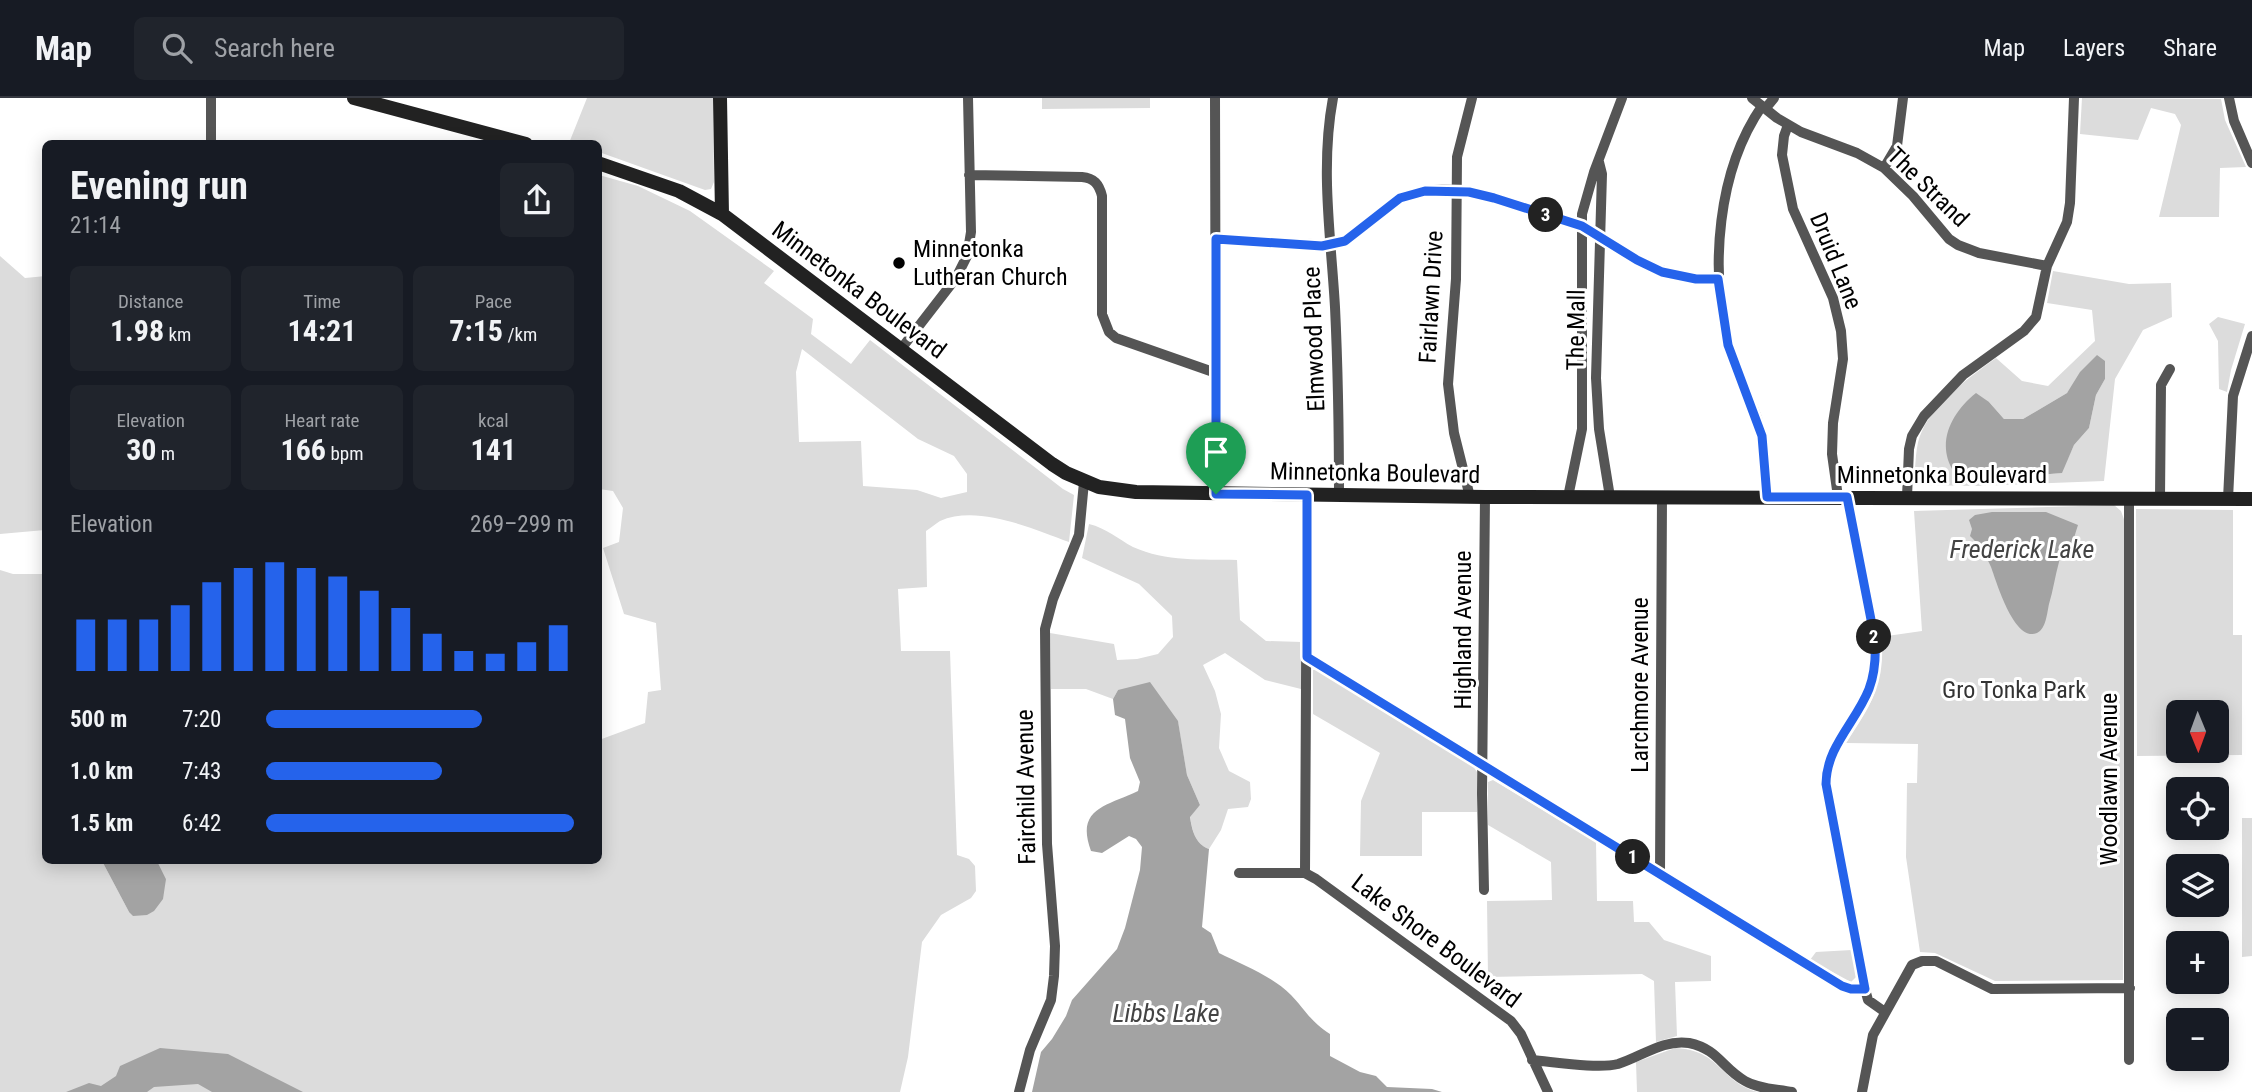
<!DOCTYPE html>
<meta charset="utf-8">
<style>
body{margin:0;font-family:"Roboto Condensed",sans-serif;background:#20242c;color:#f1f3f6;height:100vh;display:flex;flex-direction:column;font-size:26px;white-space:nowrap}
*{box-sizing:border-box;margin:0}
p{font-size:23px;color:#9ea1a6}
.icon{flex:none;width:38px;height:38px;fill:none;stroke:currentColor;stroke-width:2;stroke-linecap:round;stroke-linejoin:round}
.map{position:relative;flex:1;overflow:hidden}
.sheet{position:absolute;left:42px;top:42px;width:560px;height:724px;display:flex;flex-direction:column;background:#171b24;border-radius:10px;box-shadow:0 4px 18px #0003}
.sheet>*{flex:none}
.needle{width:46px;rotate:179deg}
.controls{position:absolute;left:2166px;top:602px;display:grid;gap:14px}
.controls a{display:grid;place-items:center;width:63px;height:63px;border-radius:10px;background:#171b24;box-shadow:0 4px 18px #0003;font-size:35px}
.pin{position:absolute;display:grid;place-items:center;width:60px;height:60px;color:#fff;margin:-72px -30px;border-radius:50% 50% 50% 0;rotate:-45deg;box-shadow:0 0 7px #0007}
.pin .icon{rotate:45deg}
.km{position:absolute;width:35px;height:35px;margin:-18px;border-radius:50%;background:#222;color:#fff;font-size:19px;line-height:35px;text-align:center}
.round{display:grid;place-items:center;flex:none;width:74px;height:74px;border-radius:10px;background:#20242c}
.summary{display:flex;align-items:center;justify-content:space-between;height:119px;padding:0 28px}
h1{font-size:38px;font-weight:700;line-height:52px}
.metrics{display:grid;grid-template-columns:repeat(3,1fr);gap:10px;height:119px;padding:7px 28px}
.metrics div{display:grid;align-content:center;border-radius:10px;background:#20242c;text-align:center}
.metrics b{font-size:30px;font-weight:700}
.metrics small{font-size:19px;font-weight:400}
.metrics p{font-size:19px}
.chart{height:196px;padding:14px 28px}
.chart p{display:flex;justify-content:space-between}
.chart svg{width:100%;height:126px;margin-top:7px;stroke:#2563eb;stroke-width:6}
ul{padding:0 28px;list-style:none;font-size:23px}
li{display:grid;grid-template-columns:112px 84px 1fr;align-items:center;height:52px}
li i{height:18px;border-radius:9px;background:#2563eb}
header{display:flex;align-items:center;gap:42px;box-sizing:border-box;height:98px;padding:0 35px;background:#171b24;border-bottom:2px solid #363941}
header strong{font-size:33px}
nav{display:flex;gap:38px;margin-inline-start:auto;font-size:24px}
.search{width:490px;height:63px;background:#20242c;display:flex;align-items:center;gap:18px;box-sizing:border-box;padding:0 24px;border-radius:10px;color:#9ea1a6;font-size:26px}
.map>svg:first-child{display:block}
.green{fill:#dcdcdc;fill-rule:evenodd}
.water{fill:#a3a3a3}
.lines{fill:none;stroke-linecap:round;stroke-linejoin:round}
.street{stroke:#555;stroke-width:10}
.secondary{stroke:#222;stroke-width:14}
.route-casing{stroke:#fff;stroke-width:14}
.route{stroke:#2563eb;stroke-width:9}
.poi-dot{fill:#000;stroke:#fff;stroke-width:2.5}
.labels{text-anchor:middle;stroke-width:6;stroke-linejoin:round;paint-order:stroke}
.street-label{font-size:24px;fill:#000;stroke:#fff}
.poi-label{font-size:24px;fill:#000;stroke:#fff;text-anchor:start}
.park-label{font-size:24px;fill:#333;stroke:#fff}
.water-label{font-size:26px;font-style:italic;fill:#444;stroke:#fff}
</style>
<header>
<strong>Map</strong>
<div class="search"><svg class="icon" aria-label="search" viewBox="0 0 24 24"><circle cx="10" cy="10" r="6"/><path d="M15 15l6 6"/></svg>Search here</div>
<nav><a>Map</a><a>Layers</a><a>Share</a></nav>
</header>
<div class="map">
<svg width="2252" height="994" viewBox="0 0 2252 994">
<rect width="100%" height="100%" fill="#fff"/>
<path class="green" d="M 587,0 L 713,0 L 714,84 L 711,91 L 705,92 L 599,54 L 598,46 L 569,45 Z
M 1042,0 L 1150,0 L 1150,10 L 1042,11 Z
M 2082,0 L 2221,1 L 2225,22 L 2246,69 L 2220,70 L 2219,119 L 2159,119 L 2181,27 L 2175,16 L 2151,10 L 2138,42 L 2080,36 Z
M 599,77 L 638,88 L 690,113 L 774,173 L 764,185 L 813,221 L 811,236 L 851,266 L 870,242 L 1063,391 L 1074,397 L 1069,444 C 1033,431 978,406 940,423 C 935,426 931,430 926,433 L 927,489 L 898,491 L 901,553 L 950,553 L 957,757 L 969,761 L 975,768 L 976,793 L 971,800 L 941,817 L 922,844 L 908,959 L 900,994 L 0,994 L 0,472 L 13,476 L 45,476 L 46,763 L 102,763 L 129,814 L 166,781 L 157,763 L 598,763 L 599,642 L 645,625 L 648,594 L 661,592 L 656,525 L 624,516 L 603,450 L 619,444 L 623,410 L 613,393 L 599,391 ZM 802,251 L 918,341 L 954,358 L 967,376 L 967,394 L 941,400 L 917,392 L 863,388 L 861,343 L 799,344 L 796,274 Z
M 0,158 L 25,180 L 46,178 L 45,432 L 0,436 Z
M 2053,173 L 2129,186 L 2171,185 L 2172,219 L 2143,232 L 2115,281 L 2104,383 L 1978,388 L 1918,387 L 1914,382 C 1916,366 1915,347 1922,333 C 1935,304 1971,278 1996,260 L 2022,283 L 2048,288 L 2095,243 L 2092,212 L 2047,205 ZM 2105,281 L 2096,297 L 2089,330 L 2074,347 L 2061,375 L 2015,379 L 1973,378 L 1989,304 L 2004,321 L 2023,321 L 2067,295 L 2073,287 Z
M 2218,219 L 2245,226 L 2231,272 L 2227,294 L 2219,291 L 2218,243 L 2209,226 Z
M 2114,407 L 2121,413 L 2125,424 L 2123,882 L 1995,883 L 1935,855 L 1920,854 L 1906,759 L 1907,685 L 1917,685 L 1918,646 L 1846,645 C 1873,604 1883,590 1880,539 L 1922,533 L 1914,413 Z
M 2136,411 L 2233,412 L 2233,537 L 2242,537 L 2242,657 L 2137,658 ZM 2179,614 L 2217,614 L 2217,653 L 2179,653 Z
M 1089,426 C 1106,430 1118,441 1133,449 C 1166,464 1202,461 1237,462 L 1240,522 L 1266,543 L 1302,544 L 1301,591 L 1265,582 L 1225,555 L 1203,567 L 1215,593 L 1221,616 L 1219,650 L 1229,673 L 1250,684 L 1251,701 L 1248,709 L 1228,711 L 1221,732 L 1209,751 C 1195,746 1192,732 1190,718 L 1200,707 L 1187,677 L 1178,624 L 1118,592 L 1113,601 L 1086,591 L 1051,591 L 1050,535 L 1114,546 L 1117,562 L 1137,561 L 1158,556 L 1173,539 L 1172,518 L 1139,486 L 1082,460 Z
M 1317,571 L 1473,668 L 1477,674 L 1477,714 L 1422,714 L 1422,758 L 1360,758 L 1361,703 L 1380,655 L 1313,616 L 1313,572 Z
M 1493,682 L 1596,744 L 1597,803 L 1633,803 L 1634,824 L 1649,824 L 1664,842 L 1711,858 L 1711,883 L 1675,884 L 1677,938 L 1656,944 L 1654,883 L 1642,876 L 1488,879 L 1487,803 L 1552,802 L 1551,764 L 1488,727 L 1488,684 Z
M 2242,720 L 2252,720 L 2252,858 L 2242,859 Z
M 1852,852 L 1856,879 L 1851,884 L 1810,862 L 1816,854 Z
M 1675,950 C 1721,952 1720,984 1758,994 L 1637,994 L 1636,964 Z"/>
<path class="water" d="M 2097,257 L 2105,263 L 2105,281 L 2096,297 L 2089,330 L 2074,347 L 2062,375 C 2025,378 1989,381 1954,374 C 1935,345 1952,314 1976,295 L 1989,304 L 2004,321 L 2023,321 L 2067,295 L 2080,274 Z
M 1992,414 L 2046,414 L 2078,427 C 2076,433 2074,441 2071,447 C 2067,453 2060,457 2059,464 C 2055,478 2053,493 2049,506 C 2047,515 2046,531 2037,535 C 2014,545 1996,482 1991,469 C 1986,458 1979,446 1970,438 L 1972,431 L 1969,422 L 1975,417 Z
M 1150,584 L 1178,623 L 1187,677 L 1200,707 L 1190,719 C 1192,732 1195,746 1209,751 L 1202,829 L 1211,835 L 1219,855 C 1243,867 1272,878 1291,897 C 1306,913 1311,924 1330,936 L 1330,958 L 1360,974 L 1376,978 L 1387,989 L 1432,991 L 1442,994 L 1032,994 L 1041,954 L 1052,941 L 1066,918 L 1072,902 L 1117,851 L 1125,830 L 1140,772 L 1142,749 L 1136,741 L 1129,738 L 1102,755 L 1091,753 C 1075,710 1107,708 1138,693 L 1140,684 L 1130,660 L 1125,621 L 1115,617 L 1113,601 L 1118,592 Z
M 102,763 L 157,763 L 166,781 L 163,801 L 154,813 L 147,817 L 133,818 L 129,814 Z
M 160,950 L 228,956 L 303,994 L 212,994 L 198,986 L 154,989 L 147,994 L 66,994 L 89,985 L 101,988 L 116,978 L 120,968 Z"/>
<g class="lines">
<path class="street" d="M 211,0 L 211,46
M 1215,0 L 1216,396
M 1333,0 C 1320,69 1331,140 1335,209 C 1338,272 1339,335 1339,398
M 1752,0 L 1777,20 L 1801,34 L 1857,55 L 1884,70 L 1913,98 L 1949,141 L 1958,147 L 1979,155 L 2047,168
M 2229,0 L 2234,23 L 2252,65
M 1762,8 C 1717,73 1710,170 1728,245 C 1735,271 1748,295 1757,320 C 1765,345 1766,373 1767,399
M 1765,11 L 1774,0
M 1788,27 L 1784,38 L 1782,57 L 1793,111 L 1833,200 L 1841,233 L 1843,261 L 1833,325 L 1832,356 L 1838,399
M 1599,64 L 1602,76 L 1596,280 L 1599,331 L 1610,399
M 1884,70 L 1897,48 L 1903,0
M 969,77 L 1082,79 C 1094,80 1099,86 1102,98 L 1102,216 L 1109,234 L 1116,240 L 1216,275
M 1216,141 L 1331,147 L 1345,143 L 1353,138 C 1368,126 1382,110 1399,101 C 1442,79 1493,100 1535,113 C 1551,118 1570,122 1585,130 C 1633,157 1660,183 1718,181
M 901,251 L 956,180 L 967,158 L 971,134 L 968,0
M 1470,399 L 1454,335 L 1448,286 L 1456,181 L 1457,59 L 1472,0
M 1568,399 L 1582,331 L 1582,116 L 1594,74 L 1622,0
M 1847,399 L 1875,542 C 1876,558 1875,575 1869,591 C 1856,624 1826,649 1826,686 L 1865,891 L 1868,902 L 1885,914
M 1907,399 L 1909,351 L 1912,338 L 1924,318 L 1963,277 L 2024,233 L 2036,219 L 2047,168 L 2067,124 L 2070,105 L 2074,0
M 2129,400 L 2129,962
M 2160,400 L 2161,287 L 2170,271
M 2228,401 L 2233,298 L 2252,238
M 1307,559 L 1842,888 L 1851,891 L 1865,891
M 1239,775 L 1305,775 L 1316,781 L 1511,923 L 1521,936 L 1548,994
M 1305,775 L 1307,397
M 1660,775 L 1662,399
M 1484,792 L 1482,696 L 1485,399
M 1532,962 C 1555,964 1598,971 1618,966 C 1641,959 1663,941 1689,945 C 1718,951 1722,970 1745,983 C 1759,991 1777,991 1792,994
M 1019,994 L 1030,952 L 1051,902 L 1054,878 L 1055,848 L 1047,746 L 1045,531 L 1053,501 L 1079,437 L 1084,384
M 1862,994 L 1873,937 L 1912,867 L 1922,863 L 1936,863 L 1992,891 L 2130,890"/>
<path class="secondary" d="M 354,0 L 526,46
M 720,0 L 722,116
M 598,65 L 679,93 L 722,116 L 1052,366 L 1066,375 L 1099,389 L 1136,394 L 1485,399 L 2252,401"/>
</g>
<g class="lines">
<g class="route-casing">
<path id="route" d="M 1425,93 L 1469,94 L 1494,100 L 1582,128 L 1637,162 L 1662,174 L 1696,181 L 1718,181 L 1728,247 L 1762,338 L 1767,399 L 1847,399 L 1875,542 C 1876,559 1875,575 1869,591 C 1856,624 1826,649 1826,686 L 1865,891 L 1851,891 L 1842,888 L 1307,559 L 1307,397 L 1216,396 L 1216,141 L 1322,148 L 1345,143 L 1400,100 Z"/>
</g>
<use href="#route" class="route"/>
</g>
<circle class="poi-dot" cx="899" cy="165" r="7"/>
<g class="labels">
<g class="street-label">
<text transform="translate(1928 89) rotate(44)" y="8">The Strand</text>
<text transform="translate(1836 163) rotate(68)" y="8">Druid Lane</text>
<text transform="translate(859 192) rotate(37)" y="8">Minnetonka Boulevard</text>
<text transform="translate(1431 199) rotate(-87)" y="8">Fairlawn Drive</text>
<text transform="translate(1576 232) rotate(-89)" y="8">The Mall</text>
<text transform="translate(1314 241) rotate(-92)" y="8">Elmwood Place</text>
<text transform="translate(1375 375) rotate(1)" y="8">Minnetonka Boulevard</text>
<text x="1942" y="385">Minnetonka Boulevard</text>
<text transform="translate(1463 532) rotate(-90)" y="8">Highland Avenue</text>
<text transform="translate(1640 587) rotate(-90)" y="8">Larchmore Avenue</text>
<text transform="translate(2109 681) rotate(-90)" y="8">Woodlawn Avenue</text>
<text transform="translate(1026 689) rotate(-91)" y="8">Fairchild Avenue</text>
<text transform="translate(1436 843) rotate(37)" y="8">Lake Shore Boulevard</text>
</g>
<g class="poi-label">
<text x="913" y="159">Minnetonka<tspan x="913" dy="28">Lutheran Church</tspan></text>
</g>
<g class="park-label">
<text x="2014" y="600">Gro Tonka Park</text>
</g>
<g class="water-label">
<text x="2022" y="460">Frederick Lake</text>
<text x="1166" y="924">Libbs Lake</text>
</g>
</g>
</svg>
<div class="controls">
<a><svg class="needle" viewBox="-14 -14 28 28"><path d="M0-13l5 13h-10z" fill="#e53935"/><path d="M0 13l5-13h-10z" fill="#9ea1a6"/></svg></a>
<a><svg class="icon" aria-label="locate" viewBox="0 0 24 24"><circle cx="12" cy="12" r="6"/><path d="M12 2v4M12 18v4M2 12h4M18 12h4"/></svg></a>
<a><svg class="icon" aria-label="layers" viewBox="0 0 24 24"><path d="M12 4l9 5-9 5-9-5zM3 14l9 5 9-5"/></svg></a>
<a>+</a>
<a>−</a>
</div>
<div class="pin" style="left:1216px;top:396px;background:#1e9e55"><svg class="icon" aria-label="arrive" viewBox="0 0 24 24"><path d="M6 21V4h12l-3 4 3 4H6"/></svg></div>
<b class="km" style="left:1633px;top:759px">1</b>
<b class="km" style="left:1874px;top:539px">2</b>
<b class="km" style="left:1546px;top:117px">3</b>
<section class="sheet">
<div class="summary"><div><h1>Evening run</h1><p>21:14</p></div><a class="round"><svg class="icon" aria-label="share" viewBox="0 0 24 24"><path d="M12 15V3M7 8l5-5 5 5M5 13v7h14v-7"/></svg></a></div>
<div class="metrics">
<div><p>Distance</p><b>1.98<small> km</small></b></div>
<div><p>Time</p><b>14:21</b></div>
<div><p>Pace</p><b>7:15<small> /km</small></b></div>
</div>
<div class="metrics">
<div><p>Elevation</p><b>30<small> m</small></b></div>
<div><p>Heart rate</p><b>166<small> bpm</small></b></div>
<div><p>kcal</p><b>141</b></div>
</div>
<div class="chart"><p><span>Elevation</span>269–299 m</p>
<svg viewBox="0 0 160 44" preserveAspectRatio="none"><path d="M5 44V26M15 44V26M25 44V26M35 44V21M45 44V13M55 44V8M65 44V6M75 44V8M85 44V11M95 44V16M105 44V22M115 44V31M125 44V37M135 44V38M145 44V34M155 44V28"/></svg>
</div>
<ul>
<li><b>500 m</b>7:20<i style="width:70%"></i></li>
<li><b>1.0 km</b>7:43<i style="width:57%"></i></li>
<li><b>1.5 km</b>6:42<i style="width:100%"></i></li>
</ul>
</section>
</div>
